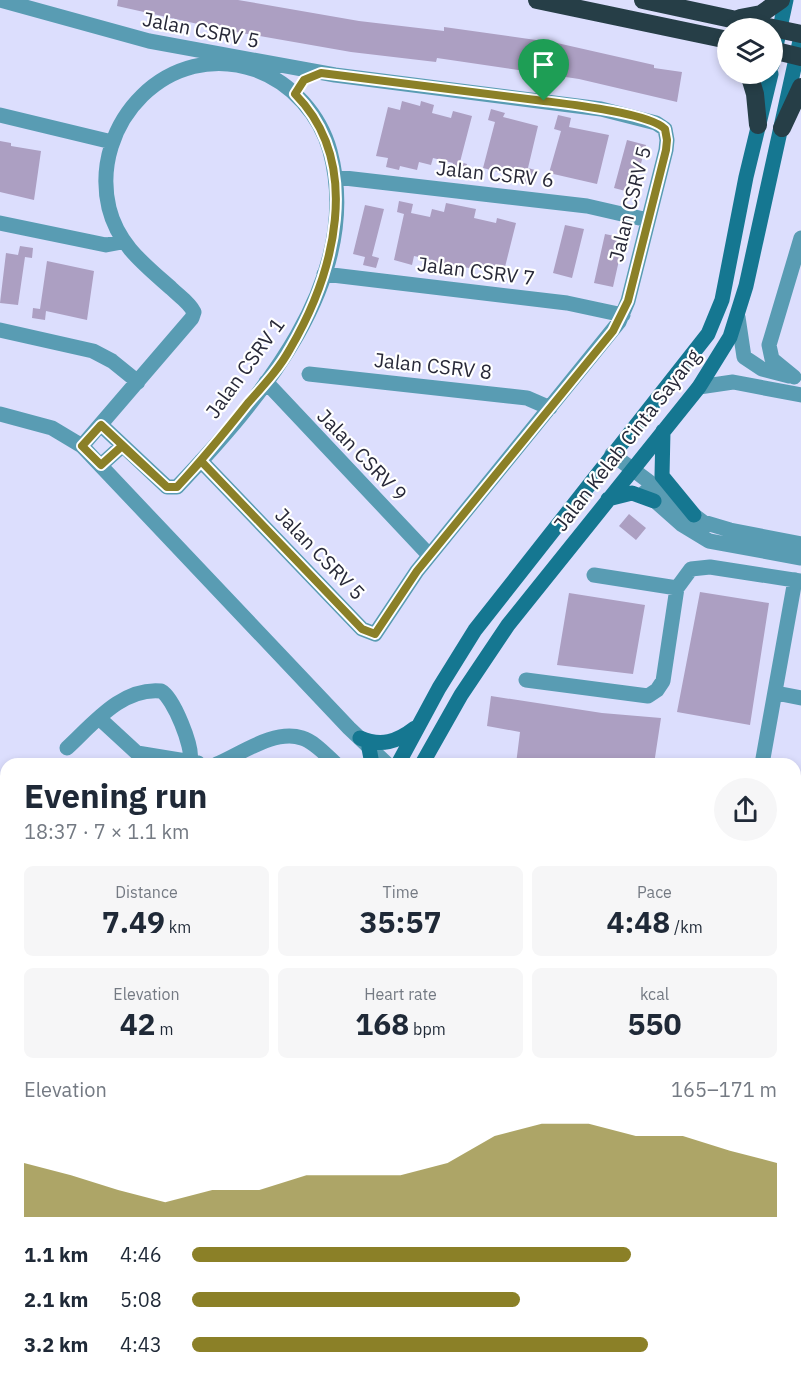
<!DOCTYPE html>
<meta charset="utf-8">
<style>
body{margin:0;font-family:"IBM Plex Sans",sans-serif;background:#f6f6f7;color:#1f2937;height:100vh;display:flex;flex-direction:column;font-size:22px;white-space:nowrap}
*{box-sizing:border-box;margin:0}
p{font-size:20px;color:#747a83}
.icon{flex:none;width:33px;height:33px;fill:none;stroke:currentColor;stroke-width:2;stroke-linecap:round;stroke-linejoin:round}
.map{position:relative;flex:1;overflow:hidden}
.panel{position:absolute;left:0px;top:758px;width:801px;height:622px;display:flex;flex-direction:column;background:#fff;border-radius:18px 18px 0 0;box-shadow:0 3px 9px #0003}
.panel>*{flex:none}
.buttons{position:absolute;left:717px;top:18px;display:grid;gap:12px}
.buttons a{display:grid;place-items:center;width:66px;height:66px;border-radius:50%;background:#fff;box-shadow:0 3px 9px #0003;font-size:30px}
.pin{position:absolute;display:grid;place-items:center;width:51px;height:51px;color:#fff;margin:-62px -26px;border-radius:50% 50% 50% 0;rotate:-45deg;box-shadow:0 0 6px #0007}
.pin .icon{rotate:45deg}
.round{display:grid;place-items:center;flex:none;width:63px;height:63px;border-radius:32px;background:#f6f6f7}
.head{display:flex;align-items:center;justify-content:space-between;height:102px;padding:0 24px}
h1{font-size:33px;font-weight:700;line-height:45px}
.stats{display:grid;grid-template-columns:repeat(3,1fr);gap:9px;height:102px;padding:6px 24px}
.stats div{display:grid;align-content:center;border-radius:9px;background:#f6f6f7;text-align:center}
.stats b{font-size:30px;font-weight:700}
.stats small{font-size:16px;font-weight:400}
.stats p{font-size:16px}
.chart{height:168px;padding:12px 24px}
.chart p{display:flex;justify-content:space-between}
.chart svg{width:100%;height:108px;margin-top:6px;fill:#8b8027;opacity:.7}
ul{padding:0 24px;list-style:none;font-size:20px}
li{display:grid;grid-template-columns:96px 72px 1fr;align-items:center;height:45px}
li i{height:15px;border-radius:8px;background:#8b8027}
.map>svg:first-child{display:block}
.water{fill:#12d997}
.building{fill:#ac9fc2}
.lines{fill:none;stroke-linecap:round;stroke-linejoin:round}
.street{stroke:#599cb3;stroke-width:15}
.secondary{stroke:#157791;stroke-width:15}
.highway{stroke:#263e47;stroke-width:18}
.route-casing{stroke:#fff;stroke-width:12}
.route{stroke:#8b8027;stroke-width:8}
.labels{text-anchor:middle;stroke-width:4.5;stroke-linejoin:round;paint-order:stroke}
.street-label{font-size:20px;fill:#282938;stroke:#fff}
</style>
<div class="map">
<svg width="801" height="1379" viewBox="0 0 801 1379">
<rect width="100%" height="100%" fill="#dcdefd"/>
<path class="water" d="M 158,1374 L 299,1374 L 298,1379 L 149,1379 Z"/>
<path class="building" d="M 118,0 L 238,0 L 359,21 L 444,31 L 444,27 L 557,43 L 654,65 L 654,68 L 682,72 L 677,102 L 579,79 L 437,58 L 436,62 L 351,52 L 225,30 L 117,6 Z
M 402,101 L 420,106 L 421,101 L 434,105 L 432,113 L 451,118 L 453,111 L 472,116 L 460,162 L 467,164 L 464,175 L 451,171 L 453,163 L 433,158 L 431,165 L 419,162 L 417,170 L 400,166 L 399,170 L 386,167 L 388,158 L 376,156 L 388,107 L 400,110 Z
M 491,109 L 505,113 L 503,117 L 538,126 L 528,168 L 535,170 L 531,185 L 518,181 L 519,177 L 483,168 L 495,122 L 488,120 Z
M 558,115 L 571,118 L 569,127 L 609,135 L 597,184 L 549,173 L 561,131 L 554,129 Z
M 627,140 L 646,145 L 633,193 L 614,188 Z
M 0,141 L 11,143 L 11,146 L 41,151 L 34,200 L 0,192 Z
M 399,201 L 413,204 L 411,213 L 430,217 L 432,209 L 444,212 L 446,203 L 476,209 L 474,218 L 496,223 L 497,218 L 516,223 L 504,271 L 476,265 L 475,269 L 463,267 L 461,275 L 430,269 L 432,260 L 414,256 L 412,265 L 394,260 L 404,214 L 397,212 Z
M 365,205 L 384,209 L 372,256 L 379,258 L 376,268 L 363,265 L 365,257 L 353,254 Z
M 565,225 L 584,229 L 572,278 L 553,273 Z
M 605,234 L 624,238 L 613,287 L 594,283 Z
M 20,246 L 33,248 L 32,258 L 25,257 L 18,305 L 0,303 L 6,253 L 18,255 Z
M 47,261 L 94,271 L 87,320 L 46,311 L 45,320 L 32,318 L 33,308 L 40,309 Z
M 629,514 L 646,528 L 636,540 L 619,526 Z
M 700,592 L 769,603 L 750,725 L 677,712 Z
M 569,593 L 645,605 L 633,674 L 557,665 Z
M 491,696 L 602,713 L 661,718 L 654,764 L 516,764 L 520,732 L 487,726 Z"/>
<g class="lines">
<path class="street" d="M 0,0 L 149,41 L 335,75 L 601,109 L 656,123 L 665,129 L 667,140 L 666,150 L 628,301 L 619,322 L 417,571 L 375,634 L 362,629 L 201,461
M 0,115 L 112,142
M 336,177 L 587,206 L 648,220
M 0,223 L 106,245 L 122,242
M 324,274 L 567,303 L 623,315
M 738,317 L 744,357 L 762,369 L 789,376
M 0,330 L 93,351 L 112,361 L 138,382
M 309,374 L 527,398 L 550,408
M 794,377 L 772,359 L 769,345 L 801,238
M 266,382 L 429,555
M 699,387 L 733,382 L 801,395
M 0,414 L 52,428 L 82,446 L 349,728 L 387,764
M 82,446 L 192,318 L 194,312 C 189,302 179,296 172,289 C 145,265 118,245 109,208 C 89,123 169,39 256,70 C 292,83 320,115 330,151 C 365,280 259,400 177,487 L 167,487 L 101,425
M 612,454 L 703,522 L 730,530 L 801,544
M 101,465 L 122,446
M 645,492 L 681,524 L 709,541 L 801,558
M 594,575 L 677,588
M 526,680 L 648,696 L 657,690 L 663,681 L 677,588 L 691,569 L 710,567 L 801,581
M 776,693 L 801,698
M 99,718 L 137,753 L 198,763
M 67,748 C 93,724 122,687 161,691 C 173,697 194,748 190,761
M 217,764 C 241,754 274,729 302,738 C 315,742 326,755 336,764
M 762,764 L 795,580
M 795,813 L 801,815
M 795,1064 L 801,1065
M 795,1176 L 801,1177"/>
<path class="secondary" d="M 772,65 L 786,0
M 663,431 L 662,476 L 694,515
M 608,499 L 632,493 L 654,501
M 360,738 C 381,747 397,742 415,728
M 369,748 L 372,764
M 398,764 L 439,688 L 475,630 L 708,334 L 722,300 L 746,177 L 771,74
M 422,764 L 461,695 L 508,625 L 699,387 L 730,337 L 746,286 L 801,36
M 0,1223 L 6,1221"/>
<path class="highway" d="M 537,0 L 728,40
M 643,0 L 801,34
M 740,18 L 761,14 L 781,0
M 772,50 L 801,57
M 749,74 L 755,94 L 758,125
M 782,128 L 801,87"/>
</g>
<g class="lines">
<g class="route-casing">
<path id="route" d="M 544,101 L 321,73 L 304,80 L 295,94 C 364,164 334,274 290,349 C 279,369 263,386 248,403 C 225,432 202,460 177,487 L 167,487 L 101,425 L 82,446 L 101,465 L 122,446 L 167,487 L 177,487 L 201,461 L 362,629 L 375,634 L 417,571 L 613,331 L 628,301 L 666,150 L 667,140 L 665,129 C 649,113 568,104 544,101"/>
</g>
<use href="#route" class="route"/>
</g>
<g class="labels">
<g class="street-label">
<text transform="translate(201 30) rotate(11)" y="7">Jalan CSRV 5</text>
<text transform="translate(495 174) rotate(6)" y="7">Jalan CSRV 6</text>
<text transform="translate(630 204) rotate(-76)" y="7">Jalan CSRV 5</text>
<text transform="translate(476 271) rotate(7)" y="7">Jalan CSRV 7</text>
<text transform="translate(433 366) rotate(6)" y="7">Jalan CSRV 8</text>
<text transform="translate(245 368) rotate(-54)" y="7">Jalan CSRV 1</text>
<text transform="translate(627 440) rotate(-52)" y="7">Jalan Kelab Cinta Sayang</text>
<text transform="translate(362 455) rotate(46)" y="7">Jalan CSRV 9</text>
<text transform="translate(320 554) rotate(46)" y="7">Jalan CSRV 5</text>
</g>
</g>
</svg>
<div class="buttons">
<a><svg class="icon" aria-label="layers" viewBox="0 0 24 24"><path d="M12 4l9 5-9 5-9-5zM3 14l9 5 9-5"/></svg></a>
</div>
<div class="pin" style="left:544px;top:101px;background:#1e9e55"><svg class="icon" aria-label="arrive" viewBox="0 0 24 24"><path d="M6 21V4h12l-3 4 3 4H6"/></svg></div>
<section class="panel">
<div class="head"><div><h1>Evening run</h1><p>18:37 · 7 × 1.1 km</p></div><a class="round"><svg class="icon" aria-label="share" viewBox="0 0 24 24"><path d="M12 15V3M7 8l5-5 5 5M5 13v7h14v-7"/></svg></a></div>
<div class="stats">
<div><p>Distance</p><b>7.49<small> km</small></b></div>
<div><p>Time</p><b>35:57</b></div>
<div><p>Pace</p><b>4:48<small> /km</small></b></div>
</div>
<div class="stats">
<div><p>Elevation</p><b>42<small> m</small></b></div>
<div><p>Heart rate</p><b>168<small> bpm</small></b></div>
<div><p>kcal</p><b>550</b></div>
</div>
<div class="chart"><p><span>Elevation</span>165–171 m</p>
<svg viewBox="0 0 160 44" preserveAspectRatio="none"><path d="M0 44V22L10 27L20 33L30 38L40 33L50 33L60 27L70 27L80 27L90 22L100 11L110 6L120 6L130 11L140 11L150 17L160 22V44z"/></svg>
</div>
<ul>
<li><b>1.1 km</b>4:46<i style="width:75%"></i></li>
<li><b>2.1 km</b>5:08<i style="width:56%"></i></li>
<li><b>3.2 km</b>4:43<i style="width:78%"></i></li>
</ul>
</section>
</div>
